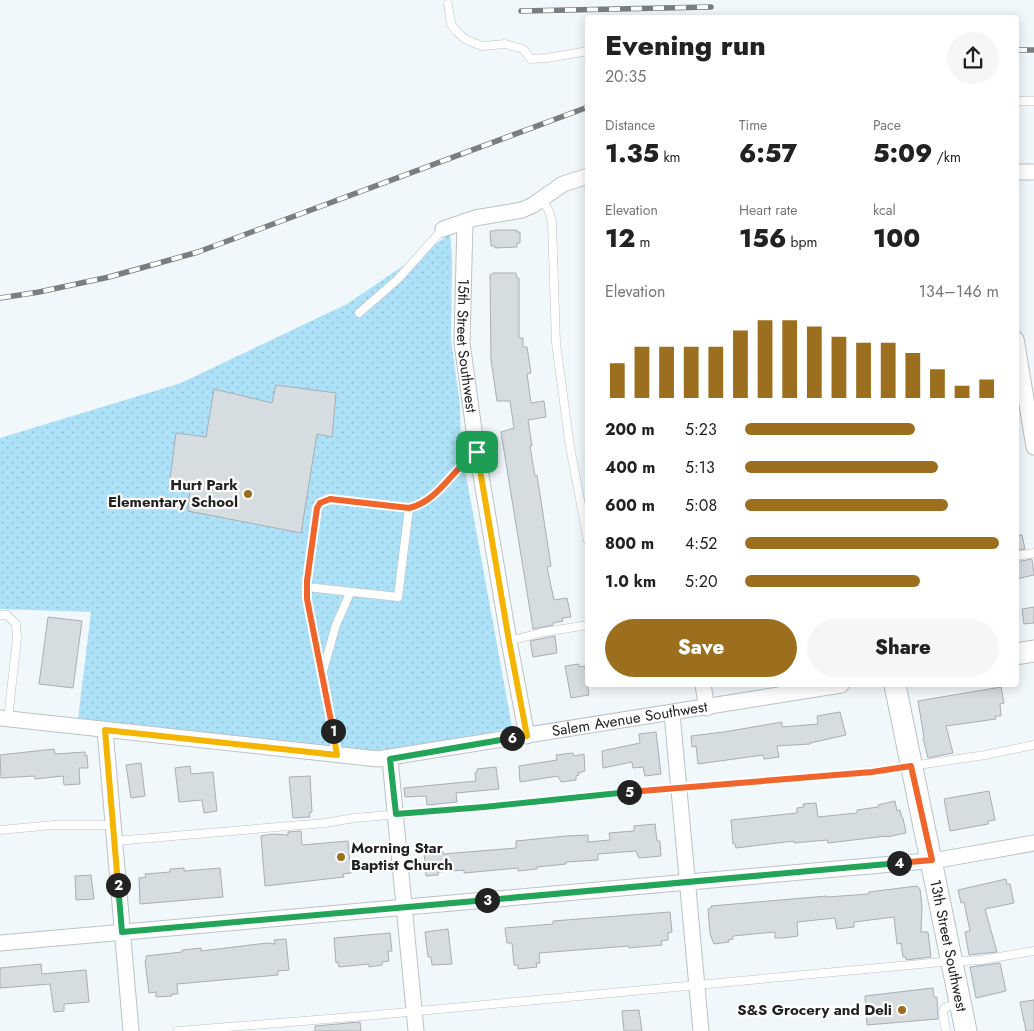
<!DOCTYPE html>
<meta charset="utf-8">
<style>
body{margin:0;font-family:Jost,sans-serif;background:#f6f6f6;color:#222;height:100vh;display:flex;flex-direction:column;font-size:19px;white-space:nowrap}
*{box-sizing:border-box;margin:0}
p{font-size:16px;color:#767676}
.icon{flex:none;width:28px;height:28px;fill:none;stroke:currentColor;stroke-width:2;stroke-linecap:round;stroke-linejoin:round}
.map{position:relative;flex:1;overflow:hidden}
.side{position:absolute;left:585px;top:15px;width:434px;height:672px;display:flex;flex-direction:column;background:#fff;border-radius:5px;box-shadow:0 2px 12px #0003}
.side>*{flex:none}
.pin{position:absolute;display:grid;place-items:center;width:42px;height:42px;color:#fff;margin:-21px;border-radius:10px;box-shadow:0 2px 8px #0006}
.km{position:absolute;width:25px;height:25px;margin:-12px;border-radius:50%;background:#222;color:#fff;font-size:14px;line-height:25px;text-align:center}
.round{display:grid;place-items:center;flex:none;width:52px;height:52px;border-radius:26px;background:#f6f6f6}
.overview{display:flex;align-items:center;justify-content:space-between;height:85px;padding:0 20px}
h1{font-size:28px;font-weight:800;line-height:38px}
.stats{display:grid;grid-template-columns:repeat(3,1fr);gap:8px;height:85px;padding:5px 20px}
.stats div{display:grid;align-content:center}
.stats b{font-size:25px;font-weight:800}
.stats small{font-size:14px;font-weight:400}
.stats p{font-size:14px}
.chart{height:140px;padding:10px 20px}
.chart p{display:flex;justify-content:space-between}
.chart svg{width:100%;height:90px;margin-top:5px;stroke:#9b6f1e;stroke-width:6}
.primary-button{display:flex;gap:10px;margin-top:auto;padding:10px 20px}
.primary-button a{flex:1;height:58px;border-radius:30px;background:#9b6f1e;color:#fff;font-size:20px;font-weight:800;line-height:58px;text-align:center}
.primary-button a+a{background:#f6f6f6;color:#222}
ul{padding:0 20px;list-style:none;font-size:16px}
li{display:grid;grid-template-columns:80px 60px 1fr;align-items:center;height:38px}
li i{height:12px;border-radius:6px;background:#9b6f1e}
.map>svg:first-child{display:block}
.park{fill:url(#park-dots)}
.building{fill:#d6dde0;stroke:#a8aeb2}
.lines{fill:none;stroke-linecap:round;stroke-linejoin:round}
.lane-casing{stroke:#bbc2c5;stroke-width:9}
.street-casing{stroke:#bbc2c5;stroke-width:17}
.secondary-casing{stroke:#bbc2c5;stroke-width:23}
.lane{stroke:#fff;stroke-width:8}
.street{stroke:#fff;stroke-width:15}
.secondary{stroke:#fff;stroke-width:21}
.rail-casing{stroke:#7a7e80;stroke-width:5.5}
.rail{stroke:#fff;stroke-width:4;stroke-dasharray:11;stroke-linecap:butt}
.split-1-casing{stroke:#fff;stroke-width:10}
.split-2-casing{stroke:#fff;stroke-width:10}
.split-3-casing{stroke:#fff;stroke-width:10}
.split-4-casing{stroke:#fff;stroke-width:10}
.split-5-casing{stroke:#fff;stroke-width:10}
.split-6-casing{stroke:#fff;stroke-width:10}
.split-7-casing{stroke:#fff;stroke-width:10}
.split-1{stroke:#f0652b;stroke-width:6}
.split-2{stroke:#f5b400;stroke-width:6}
.split-3{stroke:#22a559;stroke-width:6}
.split-4{stroke:#22a559;stroke-width:6}
.split-5{stroke:#f0652b;stroke-width:6}
.split-6{stroke:#22a559;stroke-width:6}
.split-7{stroke:#f5b400;stroke-width:6}
.poi-dot{fill:#9b6f1e;stroke:#fff;stroke-width:2}
.labels{text-anchor:middle;stroke-width:4.5;stroke-linejoin:round;paint-order:stroke}
.street-label{font-size:15px;fill:#202223;stroke:#fff}
.poi-label{font-size:15px;font-weight:bold;fill:#202223;stroke:#fff;text-anchor:end}
</style>
<div class="map">
<svg width="1034" height="1031" viewBox="0 0 1034 1031">
<defs>
<pattern id="park-dots" width="8" height="8" patternUnits="userSpaceOnUse" patternTransform="scale(1.25)"><rect width="8" height="8" fill="#ade1f8"/><path d="M2 2h.1M6 6h.1" fill="none" stroke="#95c1d4" stroke-width="1.8" stroke-linecap="round"/></pattern>
</defs>
<rect width="100%" height="100%" fill="#f1f8fb"/>
<path class="park" d="M 450,234 L 452,256 L 451,339 L 460,405 L 461,448 L 512,727 L 390,759 L 77,727 L 91,612 L 0,609 L 0,438 L 181,383 L 347,304 Z"/>
<path class="building" d="M 495,230 L 517,230 L 517,232 L 520,232 L 520,243 L 517,243 L 517,247 L 495,248 L 495,246 L 491,246 L 490,231 L 495,231 Z
M 493,273 L 516,273 L 517,278 L 519,278 L 519,338 L 523,338 L 523,347 L 527,347 L 531,373 L 527,374 L 531,403 L 544,401 L 546,417 L 528,420 L 532,446 L 530,446 L 535,476 L 537,475 L 551,566 L 547,567 L 554,600 L 567,598 L 571,617 L 562,618 L 563,621 L 553,623 L 553,625 L 533,629 L 501,432 L 514,428 L 510,401 L 497,401 L 491,360 L 490,275 Z
M 276,385 L 336,393 L 332,437 L 317,434 L 301,533 L 188,511 L 190,488 L 169,487 L 176,433 L 206,437 L 214,389 L 272,403 Z
M 1022,535 L 1025,549 L 1016,550 L 1016,536 Z
M 1032,559 L 1034,575 L 1016,579 L 1016,562 Z
M 1034,607 L 1034,623 L 1024,624 L 1022,609 Z
M 48,617 L 82,621 L 73,688 L 39,684 Z
M 555,636 L 557,653 L 533,657 L 530,641 Z
M 579,664 L 579,667 L 585,666 L 589,695 L 571,698 L 565,666 Z
M 1001,687 L 1004,703 L 1000,704 L 1001,716 L 995,716 L 996,719 L 946,726 L 953,753 L 928,758 L 923,738 L 924,737 L 918,701 Z
M 840,712 L 846,735 L 810,743 L 810,744 L 777,746 L 779,757 L 764,759 L 763,755 L 698,764 L 696,746 L 692,747 L 691,736 L 724,732 L 782,722 L 782,727 L 818,724 L 817,716 Z
M 656,732 L 661,774 L 645,776 L 643,767 L 633,768 L 632,762 L 603,768 L 602,751 L 640,743 L 639,734 Z
M 54,749 L 55,754 L 85,752 L 85,756 L 87,755 L 88,768 L 79,768 L 80,784 L 64,785 L 63,776 L 35,779 L 34,776 L 1,778 L 0,755 Z
M 573,753 L 574,756 L 584,754 L 585,771 L 578,773 L 579,775 L 576,776 L 576,780 L 561,782 L 558,776 L 520,782 L 519,766 L 557,760 L 556,755 Z
M 141,763 L 145,796 L 131,798 L 126,765 Z
M 190,766 L 191,774 L 213,772 L 217,811 L 204,813 L 202,800 L 179,802 L 175,768 Z
M 496,767 L 499,789 L 456,793 L 457,802 L 427,805 L 426,796 L 405,797 L 404,788 L 476,781 L 475,773 L 477,772 L 477,769 Z
M 310,776 L 312,812 L 309,813 L 310,817 L 293,818 L 289,777 Z
M 989,791 L 995,820 L 988,821 L 988,824 L 950,831 L 944,799 Z
M 895,801 L 897,811 L 900,810 L 902,818 L 903,818 L 906,833 L 887,837 L 887,836 L 828,843 L 827,840 L 794,843 L 794,841 L 736,848 L 735,844 L 733,844 L 731,820 L 797,813 L 797,808 L 804,807 L 803,804 L 816,803 L 818,817 L 857,813 L 857,810 L 878,807 L 878,805 Z
M 655,824 L 657,841 L 660,841 L 661,856 L 639,858 L 636,851 L 598,854 L 598,860 L 566,862 L 566,864 L 537,867 L 537,869 L 518,871 L 518,868 L 464,873 L 464,870 L 438,872 L 438,875 L 426,876 L 424,851 L 442,849 L 443,854 L 516,848 L 516,841 L 566,836 L 588,835 L 588,842 L 610,840 L 609,833 L 634,831 L 634,826 Z
M 301,831 L 302,845 L 348,841 L 351,873 L 343,874 L 344,877 L 265,886 L 261,836 L 272,834 L 288,835 L 288,832 Z
M 184,868 L 184,871 L 220,868 L 223,897 L 140,904 L 139,878 L 146,877 L 145,874 L 170,872 L 170,869 Z
M 91,875 L 94,899 L 76,900 L 75,876 Z
M 1006,879 L 1007,884 L 1010,884 L 1014,903 L 985,909 L 997,952 L 969,955 L 965,932 L 970,931 L 964,902 L 961,903 L 958,890 Z
M 917,886 L 920,889 L 922,907 L 921,932 L 928,932 L 931,957 L 906,960 L 906,957 L 903,957 L 901,943 L 897,944 L 894,917 L 854,922 L 854,927 L 837,929 L 835,918 L 797,922 L 798,936 L 783,938 L 775,938 L 775,932 L 733,936 L 733,939 L 728,940 L 729,942 L 714,944 L 710,934 L 708,909 L 711,908 L 711,906 L 827,896 L 827,897 L 869,894 L 869,892 Z
M 670,912 L 672,932 L 668,933 L 668,940 L 661,941 L 662,945 L 629,948 L 629,946 L 539,953 L 540,963 L 536,963 L 537,967 L 518,969 L 518,965 L 514,965 L 512,943 L 507,943 L 505,928 L 553,924 L 553,921 Z
M 448,929 L 452,964 L 432,965 L 431,957 L 428,957 L 425,932 Z
M 390,933 L 392,951 L 388,951 L 389,961 L 382,962 L 382,965 L 369,967 L 369,964 L 339,967 L 338,962 L 336,963 L 334,938 Z
M 286,939 L 289,970 L 278,971 L 278,975 L 177,984 L 178,994 L 172,994 L 172,996 L 156,997 L 156,992 L 149,993 L 145,961 L 146,961 L 146,956 L 182,952 L 182,950 L 201,948 L 201,951 L 267,943 L 275,944 L 274,940 Z
M 1000,963 L 1006,991 L 976,998 L 970,967 Z
M 41,964 L 42,974 L 86,970 L 89,1002 L 64,1004 L 64,1011 L 54,1012 L 50,984 L 0,988 L 0,968 Z
M 933,988 L 934,997 L 937,997 L 938,1019 L 867,1025 L 865,996 Z
M 1034,1000 L 1034,1031 L 1026,1031 L 1020,1002 Z
M 639,1010 L 642,1031 L 624,1031 L 622,1011 Z
M 360,1022 L 361,1031 L 315,1031 L 315,1026 Z"/>
<g class="lines">
<g class="lane-casing">
<path id="lane" d="M 448,4 L 451,24 L 457,32 L 465,39 L 482,46 L 505,44 L 523,49 L 531,59 L 547,58 L 588,51
M 1016,101 L 1034,101
M 541,198 L 549,211 L 552,223 L 556,343 L 570,447 L 588,541
M 359,313 L 398,279 L 443,229
M 1016,556 L 1034,553
M 307,587 L 398,597 L 409,508
M 0,615 L 7,615 L 16,624 L 17,638 L 8,719
M 509,641 L 544,632 L 588,625
M 323,671 L 336,625 L 350,593
M 337,755 L 326,688 L 307,599 L 307,581 L 317,508 L 319,503 L 330,499 L 409,508 C 439,501 453,468 477,452
M 0,830 L 54,825 L 113,825
M 115,841 L 325,823 L 354,818 L 484,807 L 617,793 L 872,772 L 985,755 L 1034,745
M 178,1031 L 365,1016 L 942,962 L 981,960 L 1034,951
M 946,1031 L 943,1013 L 944,1008 L 958,1003"/>
</g>
<g class="street-casing">
<g id="street">
<path d="M 1016,172 L 1034,172"/>
<path id="s1" d="M 465,221 L 462,343 L 477,452 L 509,641 L 527,736"/>
<path d="M 443,229 L 475,218 L 522,210 L 533,205 L 563,184 L 588,176"/>
<path d="M 1016,339 L 1034,447"/>
<path d="M 703,685 L 707,708"/>
<path d="M 672,713 L 701,1031"/>
<path id="s2" d="M 0,718 L 378,759 L 841,685"/>
<path d="M 105,730 L 131,1031"/>
<path d="M 390,759 L 416,1031"/>
<path d="M 0,943 L 938,860 L 1034,843"/>
</g>
</g>
<g class="secondary-casing">
<g id="secondary">
<path d="M 1016,654 L 1034,651"/>
<path id="s3" d="M 895,685 L 966,1031"/>
</g>
</g>
<use href="#lane" class="lane"/>
<use href="#street" class="street"/>
<use href="#secondary" class="secondary"/>
<g class="rail-casing">
<path id="rail" d="M 521,11 L 711,7
M 1016,50 L 1034,50
M 0,298 L 39,292 L 109,277 L 198,252 L 588,107"/>
</g>
<use href="#rail" class="rail"/>
</g>
<g class="lines">
<g class="split-1-casing">
<path id="split-1" d="M 333,731 L 307,599 L 307,581 L 317,508 L 320,503 L 330,499 L 409,508 C 439,501 453,468 477,452"/>
</g>
<g class="split-2-casing">
<path id="split-2" d="M 118,885 L 105,730 L 337,755 L 333,731"/>
</g>
<g class="split-3-casing">
<path id="split-3" d="M 118,885 L 122,932 L 487,900"/>
</g>
<g class="split-4-casing">
<path id="split-4" d="M 487,900 L 899,863"/>
</g>
<g class="split-5-casing">
<path id="split-5" d="M 629,792 L 872,772 L 911,766 L 932,860 L 899,863"/>
</g>
<g class="split-6-casing">
<path id="split-6" d="M 512,738 L 390,759 L 396,814 L 484,807 L 629,792"/>
</g>
<g class="split-7-casing">
<path id="split-7" d="M 477,452 L 509,641 L 527,736 L 512,738"/>
</g>
<use href="#split-1" class="split-1"/>
<use href="#split-2" class="split-2"/>
<use href="#split-3" class="split-3"/>
<use href="#split-4" class="split-4"/>
<use href="#split-5" class="split-5"/>
<use href="#split-6" class="split-6"/>
<use href="#split-7" class="split-7"/>
</g>
<g class="poi-dot">
<circle cx="248" cy="494" r="5"/>
<circle cx="341" cy="857" r="5"/>
<circle cx="902" cy="1010" r="5"/>
</g>
<g class="labels">
<g class="street-label">
<text dy="5" stroke="none"><textPath href="#s1" startOffset="125">15th Street Southwest</textPath></text>
<text dy="5" stroke="none"><textPath href="#s2" startOffset="635">Salem Avenue Southwest</textPath></text>
<text dy="5" stroke="none"><textPath href="#s3" startOffset="266">13th Street Southwest</textPath></text>
</g>
<g class="poi-label">
<text x="238" y="490">Hurt Park<tspan x="238" dy="17">Elementary School</tspan></text>
<text x="351" y="853" text-anchor="start">Morning Star<tspan x="351" dy="17">Baptist Church</tspan></text>
<text x="892" y="1015">S&amp;S Grocery and Deli</text>
</g>
</g>
</svg>
<div class="pin" style="left:477px;top:452px;background:#1e9e55"><svg class="icon" aria-label="arrive" viewBox="0 0 24 24"><path d="M6 21V4h12l-3 4 3 4H6"/></svg></div>
<b class="km" style="left:333px;top:731px">1</b>
<b class="km" style="left:118px;top:885px">2</b>
<b class="km" style="left:487px;top:900px">3</b>
<b class="km" style="left:899px;top:863px">4</b>
<b class="km" style="left:629px;top:792px">5</b>
<b class="km" style="left:512px;top:738px">6</b>
<section class="side">
<div class="overview"><div><h1>Evening run</h1><p>20:35</p></div><a class="round"><svg class="icon" aria-label="share" viewBox="0 0 24 24"><path d="M12 15V3M7 8l5-5 5 5M5 13v7h14v-7"/></svg></a></div>
<div class="stats">
<div><p>Distance</p><b>1.35<small> km</small></b></div>
<div><p>Time</p><b>6:57</b></div>
<div><p>Pace</p><b>5:09<small> /km</small></b></div>
</div>
<div class="stats">
<div><p>Elevation</p><b>12<small> m</small></b></div>
<div><p>Heart rate</p><b>156<small> bpm</small></b></div>
<div><p>kcal</p><b>100</b></div>
</div>
<div class="chart"><p><span>Elevation</span>134–146 m</p>
<svg viewBox="0 0 160 44" preserveAspectRatio="none"><path d="M5 44V27M15 44V19M25 44V19M35 44V19M45 44V19M55 44V11M65 44V6M75 44V6M85 44V9M95 44V14M105 44V17M115 44V17M125 44V22M135 44V30M145 44V38M155 44V35"/></svg>
</div>
<ul>
<li><b>200 m</b>5:23<i style="width:67%"></i></li>
<li><b>400 m</b>5:13<i style="width:76%"></i></li>
<li><b>600 m</b>5:08<i style="width:80%"></i></li>
<li><b>800 m</b>4:52<i style="width:100%"></i></li>
<li><b>1.0 km</b>5:20<i style="width:69%"></i></li>
</ul>
<div class="primary-button"><a>Save</a><a>Share</a></div>
</section>
</div>
